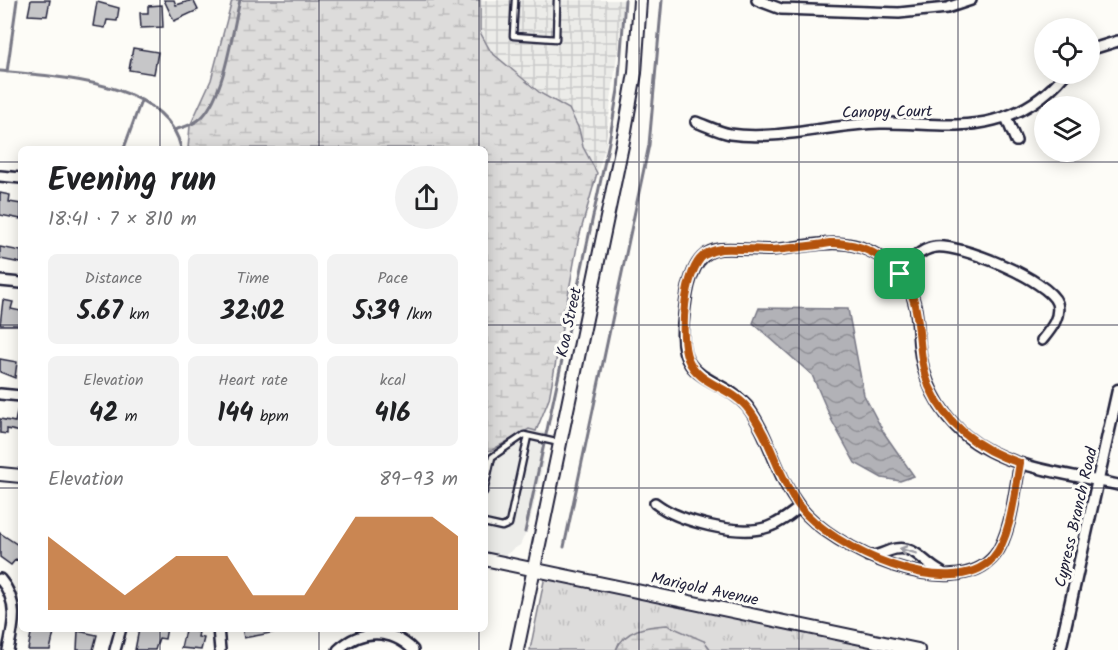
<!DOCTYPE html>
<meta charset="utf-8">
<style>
body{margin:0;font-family:Kalam,sans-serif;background:#f2f2f2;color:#202124;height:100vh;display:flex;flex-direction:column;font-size:22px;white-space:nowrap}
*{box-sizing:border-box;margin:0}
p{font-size:20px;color:#757577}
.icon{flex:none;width:33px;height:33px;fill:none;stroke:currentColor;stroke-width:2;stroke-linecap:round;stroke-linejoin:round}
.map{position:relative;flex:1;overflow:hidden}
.sheet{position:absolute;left:18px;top:146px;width:470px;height:486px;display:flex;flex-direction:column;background:#fff;border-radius:9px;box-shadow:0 3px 15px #0003}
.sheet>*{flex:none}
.controls{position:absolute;left:1034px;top:18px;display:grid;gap:12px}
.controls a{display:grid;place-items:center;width:66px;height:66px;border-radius:50%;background:#fff;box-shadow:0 3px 15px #0003;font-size:30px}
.pin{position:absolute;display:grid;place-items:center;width:51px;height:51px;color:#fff;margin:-26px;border-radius:12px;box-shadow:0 3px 9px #0006}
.round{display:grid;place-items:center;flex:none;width:63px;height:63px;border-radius:32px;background:#f2f2f2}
.headline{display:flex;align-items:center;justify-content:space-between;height:102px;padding:0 30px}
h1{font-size:33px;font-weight:600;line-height:45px}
.figures{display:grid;grid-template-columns:repeat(3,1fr);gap:9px;height:102px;padding:6px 30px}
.figures div{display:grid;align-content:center;border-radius:9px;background:#f2f2f2;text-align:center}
.figures b{font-size:26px;font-weight:600}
.figures small{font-size:16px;font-weight:400}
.figures p{font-size:16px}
.chart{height:168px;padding:12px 30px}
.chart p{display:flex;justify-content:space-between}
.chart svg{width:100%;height:108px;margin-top:6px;fill:#b45309;opacity:.7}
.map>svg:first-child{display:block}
.built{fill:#ecece9}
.industrial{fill:url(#industrial-grid)}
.grass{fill:url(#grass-tufts);stroke:#807f8b;stroke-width:1.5}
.wetland{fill:url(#wetland-marsh);stroke:#807f8b;stroke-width:1.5}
.water{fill:url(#water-waves);stroke:#787885;stroke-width:1.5}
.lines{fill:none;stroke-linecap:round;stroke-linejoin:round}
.stream{stroke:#787885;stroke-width:3}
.building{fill:#c6c6c8;stroke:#22223b;stroke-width:1.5}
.service-casing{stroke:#22223b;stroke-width:9}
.minor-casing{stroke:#22223b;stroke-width:14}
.tertiary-casing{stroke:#22223b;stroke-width:15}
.secondary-casing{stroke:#22223b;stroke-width:16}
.service{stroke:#fdfcf7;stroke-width:4.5}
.minor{stroke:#fdfcf7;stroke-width:9}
.tertiary{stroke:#fdfcf7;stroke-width:10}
.secondary{stroke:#fdfcf7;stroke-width:12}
.oneway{stroke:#9a9aa2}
.route-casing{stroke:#fff;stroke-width:12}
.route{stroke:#b45309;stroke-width:8}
.grid{fill:none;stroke:#22223b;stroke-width:1.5;stroke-opacity:0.55}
.labels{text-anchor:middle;stroke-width:6;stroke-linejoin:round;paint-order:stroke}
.street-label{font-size:16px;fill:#22223b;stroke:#fdfcf7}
</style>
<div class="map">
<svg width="1118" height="650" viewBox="0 0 1118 650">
<defs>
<pattern id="industrial-grid" width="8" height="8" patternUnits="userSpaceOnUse" patternTransform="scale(1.5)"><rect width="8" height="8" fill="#ecece9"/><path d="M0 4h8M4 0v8" fill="none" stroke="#cacac9"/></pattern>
<pattern id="grass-tufts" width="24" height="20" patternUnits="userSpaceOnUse" patternTransform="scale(1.5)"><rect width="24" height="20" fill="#dddcdb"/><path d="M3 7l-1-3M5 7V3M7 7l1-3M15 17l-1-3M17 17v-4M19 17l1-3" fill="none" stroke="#bdbcbd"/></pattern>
<pattern id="wetland-marsh" width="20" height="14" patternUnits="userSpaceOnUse" patternTransform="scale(1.5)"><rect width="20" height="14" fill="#dddcdb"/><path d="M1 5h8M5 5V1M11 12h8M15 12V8" fill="none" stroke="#bdbcbd"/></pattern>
<pattern id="water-waves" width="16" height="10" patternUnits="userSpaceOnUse" patternTransform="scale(1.5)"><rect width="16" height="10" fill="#b2b2b7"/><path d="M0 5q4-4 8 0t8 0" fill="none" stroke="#909096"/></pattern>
</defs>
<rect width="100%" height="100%" fill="#fdfcf7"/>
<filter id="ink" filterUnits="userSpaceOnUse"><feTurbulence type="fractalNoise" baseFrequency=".0167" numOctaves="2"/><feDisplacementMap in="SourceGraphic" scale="12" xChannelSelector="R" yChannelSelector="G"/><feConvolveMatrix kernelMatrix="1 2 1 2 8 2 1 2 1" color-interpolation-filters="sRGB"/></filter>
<g filter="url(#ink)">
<path class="built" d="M 529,429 L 546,433 L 543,464 L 529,526 L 520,545 L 502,557 L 485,554 L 484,451 L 492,450 Z"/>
<path class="industrial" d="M 480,0 L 624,0 L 605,148 L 597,173 L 583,147 L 579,128 L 569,109 L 540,93 L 491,52 L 480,32 Z"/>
<path class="grass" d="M 545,576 L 896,650 L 711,650 L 704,641 L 619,643 L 616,650 L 530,650 Z"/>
<path class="wetland" d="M 232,0 L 480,0 L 480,32 L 491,52 L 540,93 L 569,109 L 579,129 L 583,147 L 597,173 L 578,241 L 549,399 L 536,431 L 529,429 L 492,450 L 485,451 L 484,148 L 188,148 L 190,126 L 211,80 Z
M 667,625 L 704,641 L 711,650 L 616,650 C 625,629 647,626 667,625 Z"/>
<path class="water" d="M 759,308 L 848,309 L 864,395 L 884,433 L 914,476 L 900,481 L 882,478 L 855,463 L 832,421 L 812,375 L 753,323 Z"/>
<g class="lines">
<path class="stream" d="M 0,71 C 55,77 166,80 181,148
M 7,72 L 17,0
M 174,130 C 184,127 196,124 203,116 C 225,92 232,32 240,0
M 124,148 L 141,101
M 525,532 L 609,142 L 618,90 L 625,0
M 564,547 L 649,145 L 662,0"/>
</g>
<path class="building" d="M 31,0 L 50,0 L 47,16 L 28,15 Z
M 164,0 L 174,0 L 176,5 L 193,0 L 198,10 L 174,21 Z
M 97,2 L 119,8 L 117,21 L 107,20 L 105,28 L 93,26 Z
M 162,5 L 163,27 L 141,28 L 140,13 L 148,13 L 148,6 Z
M 133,48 L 158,52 L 154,74 L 129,70 Z
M 0,193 L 10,195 L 9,202 L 21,204 L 21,219 L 0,215 Z
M 0,247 L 21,251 L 21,263 L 0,259 Z
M 3,300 L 13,302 L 11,309 L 21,311 L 21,325 L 0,325 Z
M 0,359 L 17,362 L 15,378 L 0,372 Z
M 18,408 L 21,408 L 21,432 L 7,429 L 7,434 L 0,433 L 0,419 L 15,422 Z
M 0,533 L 21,547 L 21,563 L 16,559 L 11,565 L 0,557 Z
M 32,628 L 55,628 L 50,650 L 28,650 Z
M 148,628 L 167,628 L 165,639 L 159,638 L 155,650 L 135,650 L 139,629 Z
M 242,628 L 276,628 L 276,632 L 244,638 Z
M 185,630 L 199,632 L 198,637 L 204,638 L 201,650 L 181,648 Z
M 78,631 L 97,635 L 93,650 L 77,650 Z"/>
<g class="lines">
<g class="service-casing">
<path id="service" d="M 515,0 L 513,36 L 556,39 L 557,0
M 484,492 L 492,457 L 524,435 L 560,443
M 484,523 L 502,527 L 509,524 L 528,436"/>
</g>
<g class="minor-casing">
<path id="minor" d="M 757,0 L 781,9 L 899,13 L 947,8 L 971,0
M 1089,50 L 1118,41
M 1006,117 L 1016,141
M 696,122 C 707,126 719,132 730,134 C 777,141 833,124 880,123 C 918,122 957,130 994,120 C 1022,113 1047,96 1065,74
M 0,176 L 21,178
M 900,274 C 909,262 920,249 935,247 C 959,243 1049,280 1057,303 C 1061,318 1050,330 1042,340
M 0,281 L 21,283
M 0,394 L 21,396
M 1020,463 C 1015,489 1011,535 995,555 C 955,606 832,549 800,507 C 776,477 770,436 747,406 C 718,374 677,384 683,324 C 685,304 688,269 704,256 C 708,252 714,250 720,249 C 737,248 754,250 770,250 C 800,248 831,238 860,247 C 877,253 893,264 903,279 C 918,298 917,321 919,344 C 922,378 938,412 965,435 C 1006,469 1067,473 1118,485
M 655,503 C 678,521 739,537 768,527 C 780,523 790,515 800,507
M 868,556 C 879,557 885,551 895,549 C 916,545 924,564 941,572
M 0,579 C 19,601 14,624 8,650
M 218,628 L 220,650
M 115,650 L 121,628
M 338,650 C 360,629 391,628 413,650"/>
</g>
<g class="tertiary-casing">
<path id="tertiary" d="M 1060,650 L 1118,390"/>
</g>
<g class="secondary-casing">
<path id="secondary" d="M 0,474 L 21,476
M 484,559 L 918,650
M 517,650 L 624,136 L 635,73 L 640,0"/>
</g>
<use href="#service" class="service"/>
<use href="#minor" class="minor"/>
<use href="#tertiary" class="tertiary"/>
<use href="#secondary" class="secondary"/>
</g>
<defs><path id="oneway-shaft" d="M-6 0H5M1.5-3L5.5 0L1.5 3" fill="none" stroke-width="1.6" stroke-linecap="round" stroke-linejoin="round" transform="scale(1.5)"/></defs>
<use class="oneway" href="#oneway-shaft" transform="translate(908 551) rotate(-165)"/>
</g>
<g class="lines" filter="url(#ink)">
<g class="route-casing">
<path id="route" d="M 830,243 C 870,242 909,269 916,310 C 921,336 919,361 929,386 C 947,426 979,450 1020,463 C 1015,490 1011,538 993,558 C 951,604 831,548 799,506 C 778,477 771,439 749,410 C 733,387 699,386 688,359 C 679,336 684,271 704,255 C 709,252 715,250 721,249 C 737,248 754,250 771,250 C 790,249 810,246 830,243 Z"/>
</g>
<use href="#route" class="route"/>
</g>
<path class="grid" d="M 160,0 L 160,148M 319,0 L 319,148M 479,0 L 479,148M 639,0 L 639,650M 799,0 L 799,650M 958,0 L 958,650M 0,162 L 21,162M 484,162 L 1118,162M 0,325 L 21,325M 484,325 L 1118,325M 0,488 L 21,488M 484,488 L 1118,488M 160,628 L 160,650M 319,628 L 319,650M 479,628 L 479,650"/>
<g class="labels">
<g class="street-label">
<text transform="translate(887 111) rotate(-1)" y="6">Canopy Court</text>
<text transform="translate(568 322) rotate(-78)" y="6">Koa Street</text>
<text transform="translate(1075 517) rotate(-77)" y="6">Cypress Branch Road</text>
<text transform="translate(705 588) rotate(12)" y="6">Marigold Avenue</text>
</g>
</g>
</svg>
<div class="controls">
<a><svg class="icon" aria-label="locate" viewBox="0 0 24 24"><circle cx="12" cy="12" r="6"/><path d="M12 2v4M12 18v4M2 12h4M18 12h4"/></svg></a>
<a><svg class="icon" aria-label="layers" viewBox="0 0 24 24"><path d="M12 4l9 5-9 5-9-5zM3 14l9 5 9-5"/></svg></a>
</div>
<div class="pin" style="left:900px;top:274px;background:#1e9e55"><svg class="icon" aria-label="arrive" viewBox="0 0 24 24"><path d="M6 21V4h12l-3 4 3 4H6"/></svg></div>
<section class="sheet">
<div class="headline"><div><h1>Evening run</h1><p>18:41 · 7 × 810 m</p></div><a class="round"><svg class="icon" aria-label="share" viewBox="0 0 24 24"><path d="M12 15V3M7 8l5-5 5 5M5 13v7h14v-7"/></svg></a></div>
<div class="figures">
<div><p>Distance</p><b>5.67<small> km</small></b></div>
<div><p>Time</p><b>32:02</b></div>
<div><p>Pace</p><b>5:39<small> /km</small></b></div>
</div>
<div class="figures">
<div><p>Elevation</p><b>42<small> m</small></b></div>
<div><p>Heart rate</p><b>144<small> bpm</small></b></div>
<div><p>kcal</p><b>416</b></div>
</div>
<div class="chart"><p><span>Elevation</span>89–93 m</p>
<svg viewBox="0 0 160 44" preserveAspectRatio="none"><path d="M0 44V14L10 22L20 30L30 38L40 30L50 22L60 22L70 22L80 38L90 38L100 38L110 22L120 6L130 6L140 6L150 6L160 14V44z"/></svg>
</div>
</section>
</div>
